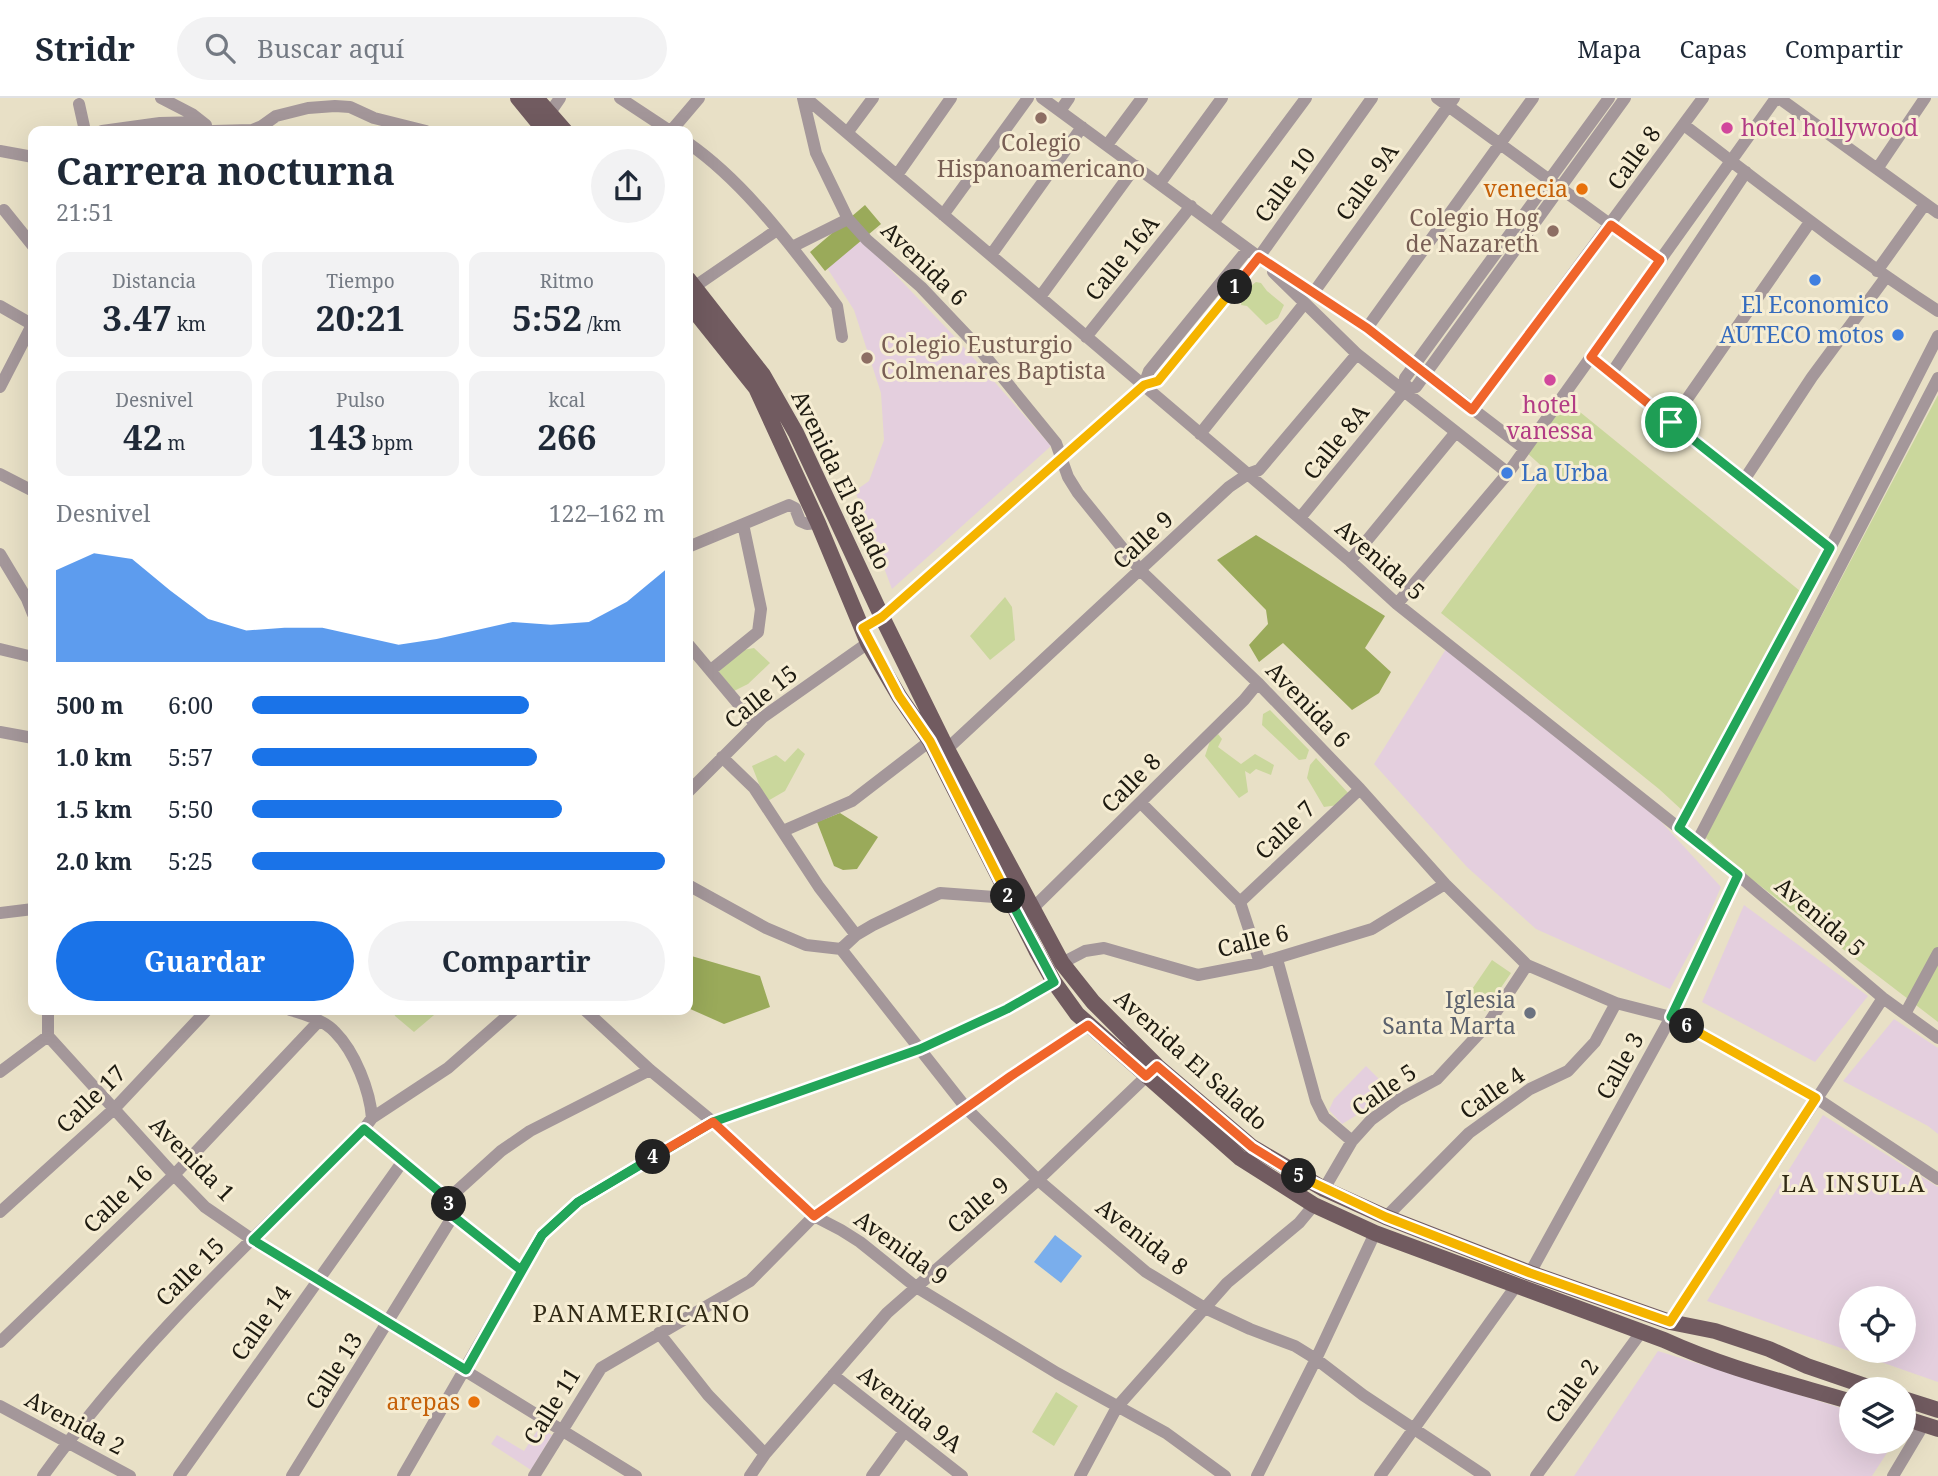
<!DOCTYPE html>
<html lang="es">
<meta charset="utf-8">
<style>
body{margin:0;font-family:"Noto Serif",serif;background:#f2f2f3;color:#1f2937;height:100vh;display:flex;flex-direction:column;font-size:26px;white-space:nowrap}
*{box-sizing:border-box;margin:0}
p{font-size:23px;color:#747a83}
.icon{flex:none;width:38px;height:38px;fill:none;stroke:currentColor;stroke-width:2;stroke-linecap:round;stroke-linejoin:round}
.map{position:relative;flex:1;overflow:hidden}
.sheet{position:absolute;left:28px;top:28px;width:665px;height:889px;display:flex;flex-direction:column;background:#fff;border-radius:14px;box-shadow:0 7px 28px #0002}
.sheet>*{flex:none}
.fabs{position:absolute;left:1839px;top:1188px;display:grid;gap:14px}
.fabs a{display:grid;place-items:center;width:77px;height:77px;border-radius:50%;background:#fff;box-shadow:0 7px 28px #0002;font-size:35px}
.pin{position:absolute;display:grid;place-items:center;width:60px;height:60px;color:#fff;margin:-30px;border:4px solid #fff;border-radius:50%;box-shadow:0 2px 7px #0007}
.km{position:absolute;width:35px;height:35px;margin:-18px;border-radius:50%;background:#222;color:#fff;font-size:19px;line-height:35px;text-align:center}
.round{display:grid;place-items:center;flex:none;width:74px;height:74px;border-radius:37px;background:#f2f2f3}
.headline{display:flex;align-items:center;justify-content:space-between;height:119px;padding:0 28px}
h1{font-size:38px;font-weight:700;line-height:52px}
.metrics{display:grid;grid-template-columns:repeat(3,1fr);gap:10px;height:119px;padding:7px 28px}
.metrics div{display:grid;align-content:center;border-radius:14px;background:#f2f2f3;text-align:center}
.metrics b{font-size:35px;font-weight:700}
.metrics small{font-size:19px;font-weight:400}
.metrics p{font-size:19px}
.chart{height:196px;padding:14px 28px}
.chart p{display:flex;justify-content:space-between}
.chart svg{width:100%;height:126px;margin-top:7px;fill:#1a73e8;opacity:.7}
.primary-button{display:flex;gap:14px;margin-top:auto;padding:14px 28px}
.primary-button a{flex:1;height:80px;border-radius:42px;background:#1a73e8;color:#fff;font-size:28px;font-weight:700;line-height:80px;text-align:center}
.primary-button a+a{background:#f2f2f3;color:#1f2937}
ul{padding:0 28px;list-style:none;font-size:23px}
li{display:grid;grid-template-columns:112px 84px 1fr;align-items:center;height:52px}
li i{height:18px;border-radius:9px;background:#1a73e8}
header{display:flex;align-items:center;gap:42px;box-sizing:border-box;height:98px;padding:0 35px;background:#fff;border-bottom:2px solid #e0e1e3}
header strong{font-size:33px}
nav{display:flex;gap:38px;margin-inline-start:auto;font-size:24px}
.search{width:490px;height:63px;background:#f2f2f3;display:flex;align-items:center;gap:18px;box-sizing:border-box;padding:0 24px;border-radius:38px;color:#747a83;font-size:26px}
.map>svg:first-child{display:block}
.industrial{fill:#e4cfde;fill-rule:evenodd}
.green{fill:#cad79c}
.forest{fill:#9aaa5a}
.water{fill:#7aaeec}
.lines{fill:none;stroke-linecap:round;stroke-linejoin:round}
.minor{stroke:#a4979a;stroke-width:12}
.major{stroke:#715b60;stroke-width:16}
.split-1-casing{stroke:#fff;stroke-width:14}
.split-2-casing{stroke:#fff;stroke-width:14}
.split-3-casing{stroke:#fff;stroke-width:14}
.split-4-casing{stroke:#fff;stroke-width:14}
.split-5-casing{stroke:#fff;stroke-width:14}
.split-6-casing{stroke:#fff;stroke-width:14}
.split-7-casing{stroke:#fff;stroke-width:14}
.split-1{stroke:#f0652b;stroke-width:9}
.split-2{stroke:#f5b400;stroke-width:9}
.split-3{stroke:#22a559;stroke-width:9}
.split-4{stroke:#22a559;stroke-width:9}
.split-5{stroke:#f0652b;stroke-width:9}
.split-6{stroke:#f5b400;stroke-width:9}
.split-7{stroke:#22a559;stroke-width:9}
.education-dot{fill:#8d6e63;stroke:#f6edd3;stroke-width:2.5}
.hotel-dot{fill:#d1479c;stroke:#f6edd3;stroke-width:2.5}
.food-dot{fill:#e8710a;stroke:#f6edd3;stroke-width:2.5}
.shop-dot{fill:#3f7fe0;stroke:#f6edd3;stroke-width:2.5}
.worship-dot{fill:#6b7280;stroke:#f6edd3;stroke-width:2.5}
.labels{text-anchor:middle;stroke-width:6;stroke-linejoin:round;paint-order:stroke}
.hotel-label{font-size:23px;fill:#b23c85;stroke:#f6edd3;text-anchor:start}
.education-label{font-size:23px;fill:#785e54;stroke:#f6edd3}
.street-label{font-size:23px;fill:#1d1a10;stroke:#f6edd3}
.food-label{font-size:23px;fill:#c56008;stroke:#f6edd3;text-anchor:end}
.shop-label{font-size:23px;fill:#366cbe;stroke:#f6edd3}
.worship-label{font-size:23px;fill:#5b616d;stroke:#f6edd3;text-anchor:end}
.neighbourhood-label{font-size:24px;letter-spacing:2px;fill:#322b16;stroke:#f6edd3}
</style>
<header>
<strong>Stridr</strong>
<div class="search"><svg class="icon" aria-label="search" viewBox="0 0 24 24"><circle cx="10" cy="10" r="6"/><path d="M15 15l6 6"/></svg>Buscar aquí</div>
<nav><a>Mapa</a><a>Capas</a><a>Compartir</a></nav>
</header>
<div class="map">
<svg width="1938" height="1378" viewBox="0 0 1938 1378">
<rect width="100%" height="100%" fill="#e8e0c6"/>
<path class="industrial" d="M 847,126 L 954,238 L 1051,348 L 892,491 L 855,393 L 869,383 L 884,342 L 881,295 L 854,212 L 815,151 Z
M 1446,551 L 1643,704 L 1721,789 L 1704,828 L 1670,891 L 1536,831 L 1467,769 L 1374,666 Z
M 1744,807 L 1868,898 L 1815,964 L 1702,904 Z
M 1894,921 L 1938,950 L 1938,1036 L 1928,1028 L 1843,983 Z
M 1366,968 L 1387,989 L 1362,1014 L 1342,1026 L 1329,1012 L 1334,1001 Z
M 1823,1017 L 1938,1089 L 1938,1284 L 1707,1203 ZM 1852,1200 L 1904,1200 L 1904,1253 L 1852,1253 Z
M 1658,1253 L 1851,1313 L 1852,1344 L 1894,1344 L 1872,1378 L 1574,1378 Z
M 539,1330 L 552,1337 L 531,1372 L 491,1346 L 497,1337 L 524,1353 Z"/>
<path class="green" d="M 1256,184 L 1261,185 L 1267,193 L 1284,207 L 1278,220 L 1266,227 L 1247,208 L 1241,207 L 1244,193 Z
M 1938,297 L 1938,924 L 1741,773 L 1705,739 Z
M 1564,301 L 1800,493 L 1684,714 L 1659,691 L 1441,515 L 1547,373 L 1525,353 Z
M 1005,499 L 1012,509 L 1015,542 L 990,562 L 970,538 Z
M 754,550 L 770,565 L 748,586 L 734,593 L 716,570 L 737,553 Z
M 1270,612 L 1309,652 L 1306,661 L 1299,662 L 1262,627 L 1263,616 Z
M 1218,636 L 1222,641 L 1218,649 L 1241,666 L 1255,656 L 1274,667 L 1271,677 L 1256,671 L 1250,676 L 1245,673 L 1248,694 L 1239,700 L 1205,658 L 1210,643 Z
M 798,650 L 805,656 L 785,693 L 766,704 L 752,668 L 776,657 L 785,664 Z
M 1316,660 L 1350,697 L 1338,707 L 1324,709 L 1307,680 L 1310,667 Z
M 1492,862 L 1511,875 L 1485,913 L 1466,900 Z
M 393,912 L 440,912 L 414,934 L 395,918 Z
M 1056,1294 L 1078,1308 L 1054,1348 L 1032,1334 Z"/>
<path class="forest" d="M 865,107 L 881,126 L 825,173 L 810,154 Z
M 1256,437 L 1385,518 L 1365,550 L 1391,574 L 1379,595 L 1352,612 L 1283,545 L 1259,564 L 1249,547 L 1268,526 L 1266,512 L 1217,462 Z
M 840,715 L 878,739 L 857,771 L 843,772 L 834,768 L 817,724 Z
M 688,857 L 760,878 L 770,909 L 724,926 L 688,910 Z"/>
<path class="water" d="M 1055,1137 L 1082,1158 L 1061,1185 L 1034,1164 Z"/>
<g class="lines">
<path class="minor" d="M 161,0 L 192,16 L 206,27
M 620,0 L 670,33
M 803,0 L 816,55 L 848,121 L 867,142 L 921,189 L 977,248 L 1056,345 L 1068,379 L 1078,395 L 1141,473 L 1258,585 L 1360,691 L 1445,786 L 1527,867 L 1616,905 L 1671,919 L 1816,1000 L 1938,1081
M 806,0 L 1350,463 L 1397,506 L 1738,777 L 1883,900 L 1938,940
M 1042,0 L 1259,159 L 1367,230 L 1525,351
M 1437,0 L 1659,162
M 1779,0 L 1938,115
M 79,6 L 85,33
M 1060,13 L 1069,0
M 549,16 L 560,0
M 1684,27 C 1768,91 1850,156 1938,213
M 102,33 L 160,25 L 202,24
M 213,33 L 252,32 L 262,28 L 276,18 L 308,10 L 335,8 L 350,9 L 374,20 L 426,33
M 671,33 L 699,0
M 847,35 L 873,0
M 688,45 C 744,84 787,143 829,197 L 837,208 L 842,239
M 1107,47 L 1142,0
M 0,53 L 33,59
M 1877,71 L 1925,0
M 897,77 L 951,0
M 1160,85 L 1222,0
M 4,112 L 33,148
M 943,117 L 1028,0
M 1213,125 L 1306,0
M 792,149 L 848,121
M 991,157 L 1082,29
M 1877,173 L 1925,106
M 1273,174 L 1357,256 L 1508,375
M 694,189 L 777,132
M 1314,194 L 1454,0
M 1040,199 L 1136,68
M 0,208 L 33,227
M 1367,230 L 1533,0
M 1086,239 L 1191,108
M 1591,259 L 1830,450
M 1611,276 L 1746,74
M 1144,287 L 1149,273 L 1248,151
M 0,289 L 32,227
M 1404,293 L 1405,280 L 1609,0
M 1472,312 L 1703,0
M 1671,324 L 1810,124
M 1200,336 L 1304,206
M 0,376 L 33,393
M 1744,382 L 1812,279 L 1886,179
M 1300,420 L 1404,293 L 1416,289 L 1625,0
M 688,449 L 789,407 L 795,410 L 800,423 L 807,426 L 818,425
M 0,456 L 27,501 L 33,516
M 1350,463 L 1456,334
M 1397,506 L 1508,375 L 1776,0
M 863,530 L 882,519 L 1144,287 L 1158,283 L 1259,159 L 1372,0
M 688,546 L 755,626
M 0,551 L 33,559
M 711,572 L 758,534 L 761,511 L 743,426
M 0,634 L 33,640
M 947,651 L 1229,389 L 1248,376 L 1259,372 L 1357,256
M 722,659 L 754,690 L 819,789 L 856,837
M 688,694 L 763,619 L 868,545
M 1141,705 L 1240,804 L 1260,865
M 1679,730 L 1830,450 L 1938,238
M 783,733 L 852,703 L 930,643
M 1697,744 L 1938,280
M 688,787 L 766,830 L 806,847 L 841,851
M 1240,804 L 1360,691
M 1032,811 L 1244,602 L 1258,585
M 0,815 L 33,811
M 841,851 L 967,1011 L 1038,1082 L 1146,1174 L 1205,1210 L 1250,1231 L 1295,1248 L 1316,1261 L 1363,1297 L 1485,1378
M 841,851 L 856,837 L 873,827 L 940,795 L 1008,800
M 1277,861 L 1316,1003 L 1324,1019 L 1352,1043
M 1062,865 L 1085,853 L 1104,850 L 1198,877 L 1260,865 L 1372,831 L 1445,786
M 48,912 L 48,938 L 174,1077 L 205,1109 L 253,1142 L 636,1378
M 290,912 C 305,916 325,923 335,934 C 355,954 370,993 372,1020
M 585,912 L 650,972 L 713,1024 L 814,1118 L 841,1132 L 860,1144 L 916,1189 L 1057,1275 L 1166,1335 L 1225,1378
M 1905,916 L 1938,855
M 0,974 L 48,938
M 364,1031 L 448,1101 L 453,1118 L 521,1173
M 1324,1091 L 1352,1043 L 1371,1022 L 1398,1002 L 1437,981 L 1488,926 L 1527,867
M 448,1101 L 501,1053 L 530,1033 L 650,972
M 0,1114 L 114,1011 L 206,913
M 1386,1119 L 1469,1035 L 1530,991 L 1568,973 L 1595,944 L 1616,905
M 1530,1175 L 1671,919 L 1738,777
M 1670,1224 L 1883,900
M 659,1235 L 708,1297 L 765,1356
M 0,1244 L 174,1077 L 319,923
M 833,1277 L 962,1378
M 0,1308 L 130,1378
M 43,1378 C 135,1249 252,1142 364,1031 L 372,1020 L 448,970 L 514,912
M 179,1378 L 403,1063
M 292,1378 L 453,1118
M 403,1378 L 542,1137 L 578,1104 L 713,1024 L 920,951 L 1007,911 L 1054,884
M 534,1378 L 601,1270 L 750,1183 L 814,1118 L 1011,978 L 1089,927
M 750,1378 L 765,1356 L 887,1215 L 1038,1082 L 1152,973
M 872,1378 L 904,1334
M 1080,1378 L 1117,1309 L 1227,1185 L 1299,1125 L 1314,1107
M 1257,1378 L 1316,1261 L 1375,1135
M 1380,1378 L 1516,1188
M 1536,1378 L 1642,1233
M 1893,1378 L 1924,1326"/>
<path class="major" d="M 518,0 L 545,33
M 536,0 L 565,33
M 688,181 L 763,277 L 796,335 L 882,519 L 947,651 L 1062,865 L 1093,904 L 1157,968 L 1252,1049 L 1324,1091 L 1386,1119 L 1530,1175 L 1670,1224 L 1715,1233 L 1769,1251 L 1807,1268 L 1877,1292
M 688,205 L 756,290 L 818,425 L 868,545 L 899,598 L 930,643 L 1036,852 L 1054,884 L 1077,916 L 1240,1060 L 1314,1107 L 1375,1135 L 1664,1242 C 1725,1270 1788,1285 1852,1304
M 1904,1301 L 1938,1312
M 1904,1320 L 1938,1331"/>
</g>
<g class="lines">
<g class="split-1-casing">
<path id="split-1" d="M 1235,189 L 1259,159 L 1367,230 L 1472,312 L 1611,127 L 1660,162 L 1591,259 L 1671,324"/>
</g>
<g class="split-2-casing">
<path id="split-2" d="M 1008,798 L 930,643 L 899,598 L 863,530 L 882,519 L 1144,287 L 1158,283 L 1235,189"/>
</g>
<g class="split-3-casing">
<path id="split-3" d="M 449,1106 L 453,1118 L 521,1172 L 542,1137 L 578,1104 L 713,1024 L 920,951 L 1007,911 L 1054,884 L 1008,798"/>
</g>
<g class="split-4-casing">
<path id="split-4" d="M 449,1106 L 448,1101 L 364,1031 L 253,1142 L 466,1272 L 542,1137 L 578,1104 L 653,1059"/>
</g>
<g class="split-5-casing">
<path id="split-5" d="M 653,1059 L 713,1024 L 814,1118 L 1011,978 L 1088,927 L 1146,978 L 1157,968 L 1252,1049 L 1299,1078"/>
</g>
<g class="split-6-casing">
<path id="split-6" d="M 1299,1078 L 1386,1119 L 1530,1175 L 1670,1224 L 1816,1000 L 1687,928"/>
</g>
<g class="split-7-casing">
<path id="split-7" d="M 1671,324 L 1830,450 L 1679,730 L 1738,777 L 1671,919 L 1687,928"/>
</g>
<use href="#split-1" class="split-1"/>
<use href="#split-2" class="split-2"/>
<use href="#split-3" class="split-3"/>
<use href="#split-4" class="split-4"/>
<use href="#split-5" class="split-5"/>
<use href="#split-6" class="split-6"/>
<use href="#split-7" class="split-7"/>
</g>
<g class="education-dot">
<circle cx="1041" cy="20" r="7"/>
<circle cx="1553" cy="133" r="7"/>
<circle cx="867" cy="260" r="7"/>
</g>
<g class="hotel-dot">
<circle cx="1727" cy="30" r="7"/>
<circle cx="1550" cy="282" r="7"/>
</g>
<g class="food-dot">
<circle cx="1582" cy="91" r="7"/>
<circle cx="474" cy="1304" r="7"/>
</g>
<g class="shop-dot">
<circle cx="1815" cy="182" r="7"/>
<circle cx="1898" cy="237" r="7"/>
<circle cx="1507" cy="375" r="7"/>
</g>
<circle class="worship-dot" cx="1530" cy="915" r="7"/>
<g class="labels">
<g class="hotel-label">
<text x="1741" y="38">hotel hollywood</text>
<text x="1550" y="315" text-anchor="middle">hotel<tspan x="1550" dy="26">vanessa</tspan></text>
</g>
<g class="education-label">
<text x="1041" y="53">Colegio<tspan x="1041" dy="26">Hispanoamericano</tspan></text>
<text x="1539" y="128" text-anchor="end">Colegio Hog<tspan x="1539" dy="26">de Nazareth</tspan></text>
<text x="881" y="255" text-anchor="start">Colegio Eusturgio<tspan x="881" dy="26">Colmenares Baptista</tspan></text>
</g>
<g class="street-label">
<text transform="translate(1634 60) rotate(-54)" y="8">Calle 8</text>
<text transform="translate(1367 84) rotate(-54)" y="8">Calle 9A</text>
<text transform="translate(1285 87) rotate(-54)" y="8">Calle 10</text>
<text transform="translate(1122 160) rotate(-51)" y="8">Calle 16A</text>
<text transform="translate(924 166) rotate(44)" y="8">Avenida 6</text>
<text transform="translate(1336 344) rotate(-51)" y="8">Calle 8A</text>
<text transform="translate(841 382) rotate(64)" y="8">Avenida El Salado</text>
<text transform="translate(1143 442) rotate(-43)" y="8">Calle 9</text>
<text transform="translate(1380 462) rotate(41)" y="8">Avenida 5</text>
<text transform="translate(761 599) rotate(-39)" y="8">Calle 15</text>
<text transform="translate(1308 607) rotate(46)" y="8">Avenida 6</text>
<text transform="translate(1131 685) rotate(-45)" y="8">Calle 8</text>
<text transform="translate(1285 732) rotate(-44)" y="8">Calle 7</text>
<text transform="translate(1820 819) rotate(40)" y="8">Avenida 5</text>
<text transform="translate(1253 843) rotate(-14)" y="8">Calle 6</text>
<text transform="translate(1191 962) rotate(42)" y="8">Avenida El Salado</text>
<text transform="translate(1620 968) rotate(-61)" y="8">Calle 3</text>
<text transform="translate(1384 992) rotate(-35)" y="8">Calle 5</text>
<text transform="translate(1492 995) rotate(-35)" y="8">Calle 4</text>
<text transform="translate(91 1001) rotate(-44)" y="8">Calle 17</text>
<text transform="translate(192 1061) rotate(45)" y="8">Avenida 1</text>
<text transform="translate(118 1101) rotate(-44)" y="8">Calle 16</text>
<text transform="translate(978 1107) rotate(-41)" y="8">Calle 9</text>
<text transform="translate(1142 1139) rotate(38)" y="8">Avenida 8</text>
<text transform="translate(901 1150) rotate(36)" y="8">Avenida 9</text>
<text transform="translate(190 1174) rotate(-45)" y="8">Calle 15</text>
<text transform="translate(261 1225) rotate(-55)" y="8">Calle 14</text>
<text transform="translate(334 1273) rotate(-58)" y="8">Calle 13</text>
<text transform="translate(1572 1293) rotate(-54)" y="8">Calle 2</text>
<text transform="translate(552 1308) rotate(-58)" y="8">Calle 11</text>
<text transform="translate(910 1311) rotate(38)" y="8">Avenida 9A</text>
<text transform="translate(75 1325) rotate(28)" y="8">Avenida 2</text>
</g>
<g class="food-label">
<text x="1568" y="99">venecia</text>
<text x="460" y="1312">arepas</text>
</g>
<g class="shop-label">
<text x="1815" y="215">El Economico</text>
<text x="1884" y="245" text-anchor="end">AUTECO motos</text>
<text x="1521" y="383" text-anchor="start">La Urba</text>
</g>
<g class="worship-label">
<text x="1516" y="910">Iglesia<tspan x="1516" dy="26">Santa Marta</tspan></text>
</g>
<g class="neighbourhood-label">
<text x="1854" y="1094">LA INSULA</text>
<text x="642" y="1224">PANAMERICANO</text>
</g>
</g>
</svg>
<div class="fabs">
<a><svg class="icon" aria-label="locate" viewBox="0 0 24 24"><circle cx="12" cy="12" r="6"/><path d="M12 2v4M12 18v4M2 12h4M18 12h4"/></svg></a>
<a><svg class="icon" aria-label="layers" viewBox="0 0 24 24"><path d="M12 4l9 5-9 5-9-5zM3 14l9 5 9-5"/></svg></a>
</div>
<div class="pin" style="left:1671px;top:324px;background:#1e9e55"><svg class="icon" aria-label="arrive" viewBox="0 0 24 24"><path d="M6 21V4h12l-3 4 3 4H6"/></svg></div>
<b class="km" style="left:1235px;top:189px">1</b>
<b class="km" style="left:1008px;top:798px">2</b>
<b class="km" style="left:449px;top:1106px">3</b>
<b class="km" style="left:653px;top:1059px">4</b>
<b class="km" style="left:1299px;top:1078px">5</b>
<b class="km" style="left:1687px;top:928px">6</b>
<section class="sheet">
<div class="headline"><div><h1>Carrera nocturna</h1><p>21:51</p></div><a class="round"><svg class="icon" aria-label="share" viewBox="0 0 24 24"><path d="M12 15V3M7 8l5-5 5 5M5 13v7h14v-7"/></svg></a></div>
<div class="metrics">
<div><p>Distancia</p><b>3.47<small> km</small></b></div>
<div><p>Tiempo</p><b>20:21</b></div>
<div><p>Ritmo</p><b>5:52<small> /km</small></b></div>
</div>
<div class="metrics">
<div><p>Desnivel</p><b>42<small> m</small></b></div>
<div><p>Pulso</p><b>143<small> bpm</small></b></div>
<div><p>kcal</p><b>266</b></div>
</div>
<div class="chart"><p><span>Desnivel</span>122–162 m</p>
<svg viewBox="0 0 160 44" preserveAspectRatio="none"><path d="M0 44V12L10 6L20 8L30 19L40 29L50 33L60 32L70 32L80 35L90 38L100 36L110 33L120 30L130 31L140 30L150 23L160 12V44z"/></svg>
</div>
<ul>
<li><b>500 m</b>6:00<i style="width:67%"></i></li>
<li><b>1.0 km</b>5:57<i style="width:69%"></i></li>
<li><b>1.5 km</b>5:50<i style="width:75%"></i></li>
<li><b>2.0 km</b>5:25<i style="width:100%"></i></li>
</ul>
<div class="primary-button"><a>Guardar</a><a>Compartir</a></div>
</section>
</div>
